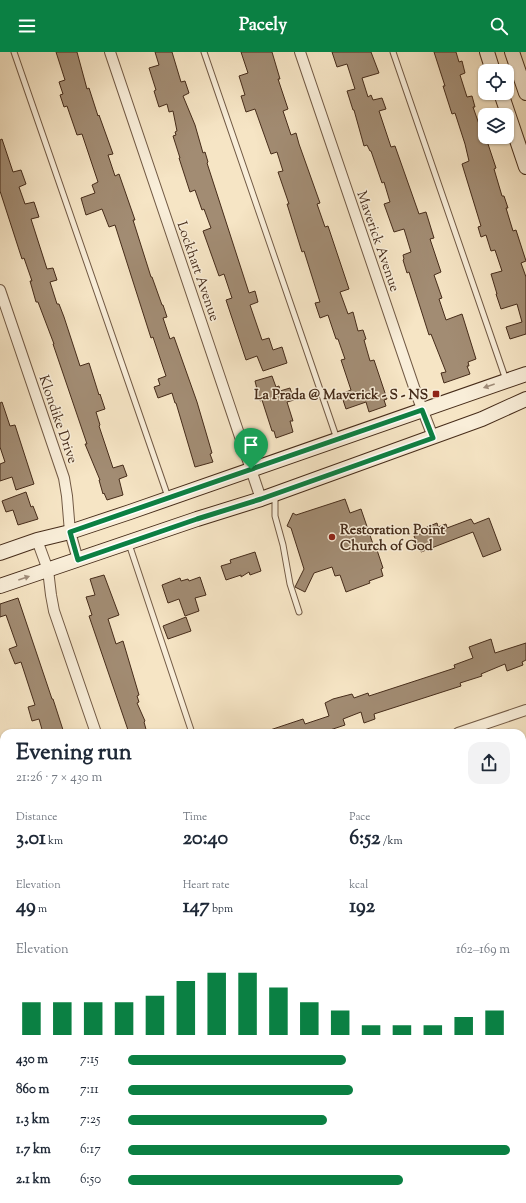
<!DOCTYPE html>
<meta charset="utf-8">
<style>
body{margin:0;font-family:"Sorts Mill Goudy",serif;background:#f2f2f3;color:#1f2937;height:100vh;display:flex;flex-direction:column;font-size:15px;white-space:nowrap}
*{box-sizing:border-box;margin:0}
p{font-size:13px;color:#747a83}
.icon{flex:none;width:22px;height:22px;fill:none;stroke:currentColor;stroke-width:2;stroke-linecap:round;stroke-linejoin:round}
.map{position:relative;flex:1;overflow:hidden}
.details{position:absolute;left:0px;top:677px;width:526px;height:474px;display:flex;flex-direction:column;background:#fff;border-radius:12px 12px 0 0;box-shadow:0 1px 3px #0004}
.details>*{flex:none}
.buttons{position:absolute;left:478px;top:12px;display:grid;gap:8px}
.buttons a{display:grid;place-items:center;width:36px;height:36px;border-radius:8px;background:#fff;box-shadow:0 1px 3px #0004;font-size:20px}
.pin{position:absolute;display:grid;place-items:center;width:34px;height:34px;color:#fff;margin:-41px -17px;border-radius:50% 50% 50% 0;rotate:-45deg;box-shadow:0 0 4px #0007}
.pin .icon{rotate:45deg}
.round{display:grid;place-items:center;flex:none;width:42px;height:42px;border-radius:12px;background:#f2f2f3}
.summary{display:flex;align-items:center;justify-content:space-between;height:68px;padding:0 16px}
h1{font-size:22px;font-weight:700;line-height:30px}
.stats{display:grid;grid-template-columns:repeat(3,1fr);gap:6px;height:68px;padding:4px 16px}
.stats div{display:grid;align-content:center}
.stats b{font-size:20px;font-weight:700}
.stats small{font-size:11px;font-weight:400}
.stats p{font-size:11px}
.chart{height:112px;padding:8px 16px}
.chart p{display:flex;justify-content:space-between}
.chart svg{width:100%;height:72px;margin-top:4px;stroke:#0b8043;stroke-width:6}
ul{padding:0 16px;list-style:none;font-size:13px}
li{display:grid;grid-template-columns:64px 48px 1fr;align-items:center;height:30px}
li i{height:10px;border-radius:5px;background:#0b8043}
header{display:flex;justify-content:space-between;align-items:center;height:52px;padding:0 16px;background:#0b8043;color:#fff;font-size:18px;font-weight:700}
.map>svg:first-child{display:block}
.building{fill:#a28c73;stroke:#462c1a}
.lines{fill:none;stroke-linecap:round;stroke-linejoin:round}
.lane-casing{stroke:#725a45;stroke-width:7}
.street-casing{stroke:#725a45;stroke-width:12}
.secondary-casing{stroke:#462c1a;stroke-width:16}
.lane{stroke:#f9eed9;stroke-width:5}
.street{stroke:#f9eed9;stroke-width:10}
.secondary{stroke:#f9eed9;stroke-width:14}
.oneway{fill:#a08d7a}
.route-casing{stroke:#fff;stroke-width:8}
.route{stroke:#0b8043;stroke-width:5}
.poi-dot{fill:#8f2418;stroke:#f9eed9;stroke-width:1.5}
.labels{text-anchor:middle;stroke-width:3;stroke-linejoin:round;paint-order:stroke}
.street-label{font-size:14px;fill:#462c1a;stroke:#f9eed9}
.poi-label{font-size:14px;font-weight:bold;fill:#462c1a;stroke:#f9eed9;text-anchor:end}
</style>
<header><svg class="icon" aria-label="menu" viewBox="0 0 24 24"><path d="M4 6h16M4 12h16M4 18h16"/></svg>Pacely<svg class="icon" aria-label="search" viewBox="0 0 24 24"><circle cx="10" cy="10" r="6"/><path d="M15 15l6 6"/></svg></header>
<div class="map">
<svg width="526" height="1151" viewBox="0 0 526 1151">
<rect width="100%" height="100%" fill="#f6e5c5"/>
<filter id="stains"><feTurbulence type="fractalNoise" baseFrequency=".005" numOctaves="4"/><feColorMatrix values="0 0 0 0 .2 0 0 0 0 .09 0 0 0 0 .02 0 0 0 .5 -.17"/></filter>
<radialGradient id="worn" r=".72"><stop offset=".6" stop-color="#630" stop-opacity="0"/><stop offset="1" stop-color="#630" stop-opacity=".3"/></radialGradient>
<path class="building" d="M 56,0 L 77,0 L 87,37 L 89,36 L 98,64 L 99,63 L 113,102 L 108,103 L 115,124 L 119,122 L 135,168 L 133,168 L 151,225 L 152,225 L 162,253 L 163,253 L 167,265 L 163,266 L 170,287 L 174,285 L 197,350 L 212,401 L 210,402 L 213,410 L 195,415 L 176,351 L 175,351 L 172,341 L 158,346 L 154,335 L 160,333 L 158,327 L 166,324 L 153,285 L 151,286 L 115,173 L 109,175 L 102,157 L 86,163 L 81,146 L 95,141 L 92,133 L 98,130 L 82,82 L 77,83 L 67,54 L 64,55 L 60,43 L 63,42 L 59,30 L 65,28 Z
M 155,0 L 172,0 L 181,30 L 185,29 L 189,41 L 183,44 L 195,73 L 203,101 L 205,100 L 208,110 L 207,111 L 249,241 L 255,239 L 258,250 L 250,253 L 262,288 L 269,286 L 273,298 L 282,295 L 287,311 L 263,319 L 257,304 L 246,308 L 226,248 L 232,246 L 224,222 L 219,224 L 203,179 L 211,176 L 204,157 L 202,158 L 195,138 L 190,140 L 179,106 L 180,106 L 173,84 L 176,83 L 175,80 L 177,79 L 173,59 L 169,60 L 167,52 L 159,55 L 154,39 L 156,38 L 149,16 L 159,13 Z
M 241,0 L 272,0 L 280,27 L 278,27 L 288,57 L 283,59 L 291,83 L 296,81 L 299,92 L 320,151 L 317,152 L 325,175 L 328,174 L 349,237 L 340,240 L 348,262 L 353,260 L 358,279 L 363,278 L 366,287 L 364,288 L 370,309 L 374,308 L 387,347 L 384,348 L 386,354 L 369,360 L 366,350 L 346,357 L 341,342 L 351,338 L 341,308 L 345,307 L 338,287 L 336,287 L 328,263 L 320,266 L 315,251 L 320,250 L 304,199 L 302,200 L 287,152 L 289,152 L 278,120 L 283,119 L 277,100 L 271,102 L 255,57 L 246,60 L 241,44 L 245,43 L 239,24 L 248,21 Z
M 332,0 L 371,0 L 379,21 L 362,26 L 368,45 L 371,43 L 373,48 L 382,46 L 386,57 L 379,59 L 391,95 L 395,94 L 419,162 L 426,160 L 434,186 L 430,187 L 441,220 L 434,223 L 442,246 L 439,247 L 446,268 L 462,262 L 476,307 L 468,310 L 469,314 L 467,314 L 470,322 L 444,331 L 441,321 L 446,320 L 431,282 L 429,283 L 409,220 L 407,221 L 403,208 L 404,207 L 403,203 L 411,200 L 404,177 L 394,180 L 384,152 L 390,150 L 384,130 L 382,131 L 371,99 L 370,99 L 367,93 L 364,94 L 354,58 L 353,58 L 347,39 L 355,37 L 347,12 L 337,15 Z
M 434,0 L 456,0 L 459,10 L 462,9 L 465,21 L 460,23 L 467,45 L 472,44 L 475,55 L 473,55 L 480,75 L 482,74 L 496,116 L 494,117 L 502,144 L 504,144 L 508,156 L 506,156 L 513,179 L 516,178 L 526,209 L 521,211 L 526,225 L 526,282 L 510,287 L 506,275 L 522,270 L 517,252 L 501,257 L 496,242 L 497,242 L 491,222 L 502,219 L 495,198 L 491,199 L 486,183 L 481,185 L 478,175 L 481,174 L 462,112 L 469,109 L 465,92 L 455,61 L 452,62 L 443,34 L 445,34 Z
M 2,87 L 13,120 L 21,118 L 26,132 L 19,135 L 25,152 L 34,150 L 39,165 L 31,167 L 47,217 L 53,216 L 57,228 L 50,230 L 57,252 L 59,252 L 64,265 L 80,314 L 89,311 L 99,343 L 100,342 L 105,357 L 96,360 L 100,373 L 99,374 L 113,416 L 123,413 L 127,424 L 119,427 L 123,443 L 107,448 L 104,441 L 103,442 L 99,428 L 100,428 L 85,392 L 87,392 L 53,292 L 54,292 L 38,250 L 36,250 L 30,229 L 32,229 L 24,206 L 22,207 L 0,139 L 0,88 Z
M 272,324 L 276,335 L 279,334 L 280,339 L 290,336 L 294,348 L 287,350 L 293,369 L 290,369 L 293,380 L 276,386 L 274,379 L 272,379 L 262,348 L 260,349 L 255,329 Z
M 2,350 L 10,374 L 15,373 L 34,432 L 16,438 L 12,425 L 0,429 L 0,412 L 5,410 L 0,395 L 0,351 Z
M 26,440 L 31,455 L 33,454 L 38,467 L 18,473 L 13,458 L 6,460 L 2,449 Z
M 345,447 L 350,461 L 361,457 L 374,495 L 376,495 L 383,516 L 381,517 L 383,524 L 369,529 L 370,531 L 346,540 L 340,523 L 335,524 L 332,515 L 314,521 L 305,540 L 295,535 L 304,517 L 291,476 L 287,474 L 293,461 L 296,463 Z
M 489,466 L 501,498 L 483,505 L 473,480 L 421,500 L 414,484 L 426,480 L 425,476 L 437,471 L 438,475 L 446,472 L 447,476 L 471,467 L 474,472 Z
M 255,500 L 261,519 L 250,523 L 249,520 L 241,525 L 241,523 L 226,528 L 221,514 L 231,511 L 230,508 Z
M 104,523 L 119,563 L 108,567 L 116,592 L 123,589 L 139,643 L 137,644 L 139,650 L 137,651 L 145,669 L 144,670 L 147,681 L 129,681 L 89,564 L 92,563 L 86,545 L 95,543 L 90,527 Z
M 200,525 L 206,543 L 195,546 L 199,559 L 185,564 L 179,547 L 168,551 L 162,533 L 180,526 L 181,529 L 188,527 L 189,529 Z
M 18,546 L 52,647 L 53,647 L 64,681 L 43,681 L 39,667 L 32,669 L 28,655 L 35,653 L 21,610 L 15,612 L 9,597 L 17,594 L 6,563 L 0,565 L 0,552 Z
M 186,565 L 191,579 L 168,587 L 163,574 Z
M 491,587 L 495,601 L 526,591 L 526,608 L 522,610 L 523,613 L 507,619 L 505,612 L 481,622 L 482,624 L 460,631 L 461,634 L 374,662 L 375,667 L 364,671 L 361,660 L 343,667 L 345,673 L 321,681 L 268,681 L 267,679 L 303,667 L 305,672 L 329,664 L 325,651 L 333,647 L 352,642 L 354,646 L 368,641 L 369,644 L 455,616 L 454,613 L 473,606 L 469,595 Z"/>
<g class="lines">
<g class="lane-casing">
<path id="lane" d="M 14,0 L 168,445
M 204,0 L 337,387
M 393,0 L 506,328
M 275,443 L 275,464 L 283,493 L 290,532 L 299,560
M 129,492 L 192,681"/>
</g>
<g class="street-casing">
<path id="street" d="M 110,0 L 261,447
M 300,0 L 416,341 L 433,385
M 0,238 L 64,426 L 67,444 L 70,480 L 78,508
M 37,488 L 48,518 L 51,543 L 54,559 L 96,681
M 458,681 L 526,658
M 522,903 L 526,902
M 0,958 L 4,970
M 0,1093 L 4,1091
M 0,1136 L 4,1134
M 348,1147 L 352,1151"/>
</g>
<g class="secondary-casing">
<path id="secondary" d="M 487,0 L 493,19
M 512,0 L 526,41
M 501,41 L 526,115
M 0,501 L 37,488 L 70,480 L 130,460 L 526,322
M 0,534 L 197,467 L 261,447 L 482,367 L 526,347"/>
</g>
<use href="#lane" class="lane"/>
<use href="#street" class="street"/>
<use href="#secondary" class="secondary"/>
</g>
<defs><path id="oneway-solid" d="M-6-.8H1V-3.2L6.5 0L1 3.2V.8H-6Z"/></defs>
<g class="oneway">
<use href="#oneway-solid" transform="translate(489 334) rotate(161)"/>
<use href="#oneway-solid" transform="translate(24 526) rotate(-19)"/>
</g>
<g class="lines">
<g class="route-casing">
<path id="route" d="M 422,358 L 433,386 L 261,447 L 197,467 L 78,508 L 70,480 Z"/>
</g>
<use href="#route" class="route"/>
</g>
<g class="poi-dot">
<rect x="432" y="338" width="8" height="8" rx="2"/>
<circle cx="332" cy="485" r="4"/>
</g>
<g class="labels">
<g class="street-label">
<text transform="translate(379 189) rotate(71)" y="5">Maverick Avenue</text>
<text transform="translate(199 219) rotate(71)" y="5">Lockhart Avenue</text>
<text transform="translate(59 367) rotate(71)" y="5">Klondike Drive</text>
</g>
<g class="poi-label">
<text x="428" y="347">La Prada @ Maverick - S - NS</text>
<text x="340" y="482" text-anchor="start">Restoration Point<tspan x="340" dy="16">Church of God</tspan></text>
</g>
</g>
<rect width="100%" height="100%" filter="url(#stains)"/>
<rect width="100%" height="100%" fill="url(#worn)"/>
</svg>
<div class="buttons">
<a><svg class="icon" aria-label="locate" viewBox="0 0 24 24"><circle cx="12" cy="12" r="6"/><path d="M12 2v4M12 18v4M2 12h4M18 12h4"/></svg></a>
<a><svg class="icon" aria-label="layers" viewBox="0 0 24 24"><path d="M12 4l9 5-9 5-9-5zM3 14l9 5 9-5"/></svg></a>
</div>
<div class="pin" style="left:251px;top:417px;background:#1e9e55"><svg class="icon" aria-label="arrive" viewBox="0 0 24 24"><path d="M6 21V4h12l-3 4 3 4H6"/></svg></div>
<section class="details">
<div class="summary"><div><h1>Evening run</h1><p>21:26 · 7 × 430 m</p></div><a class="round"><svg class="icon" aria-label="share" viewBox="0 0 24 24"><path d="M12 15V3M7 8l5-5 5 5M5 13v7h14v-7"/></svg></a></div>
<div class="stats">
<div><p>Distance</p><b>3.01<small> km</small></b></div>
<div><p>Time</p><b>20:40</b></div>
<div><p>Pace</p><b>6:52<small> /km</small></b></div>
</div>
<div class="stats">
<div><p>Elevation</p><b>49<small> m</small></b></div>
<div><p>Heart rate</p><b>147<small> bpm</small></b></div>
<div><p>kcal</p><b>192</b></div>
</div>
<div class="chart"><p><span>Elevation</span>162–169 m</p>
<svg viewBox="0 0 160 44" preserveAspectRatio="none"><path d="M5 44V24M15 44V24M25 44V24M35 44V24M45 44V20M55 44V11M65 44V6M75 44V6M85 44V15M95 44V24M105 44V29M115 44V38M125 44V38M135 44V38M145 44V33M155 44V29"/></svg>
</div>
<ul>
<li><b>430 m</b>7:15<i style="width:57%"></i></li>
<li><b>860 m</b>7:11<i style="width:59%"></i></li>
<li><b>1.3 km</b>7:25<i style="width:52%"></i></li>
<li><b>1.7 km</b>6:17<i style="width:100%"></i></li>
<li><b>2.1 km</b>6:50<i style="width:72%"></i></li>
</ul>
</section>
</div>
